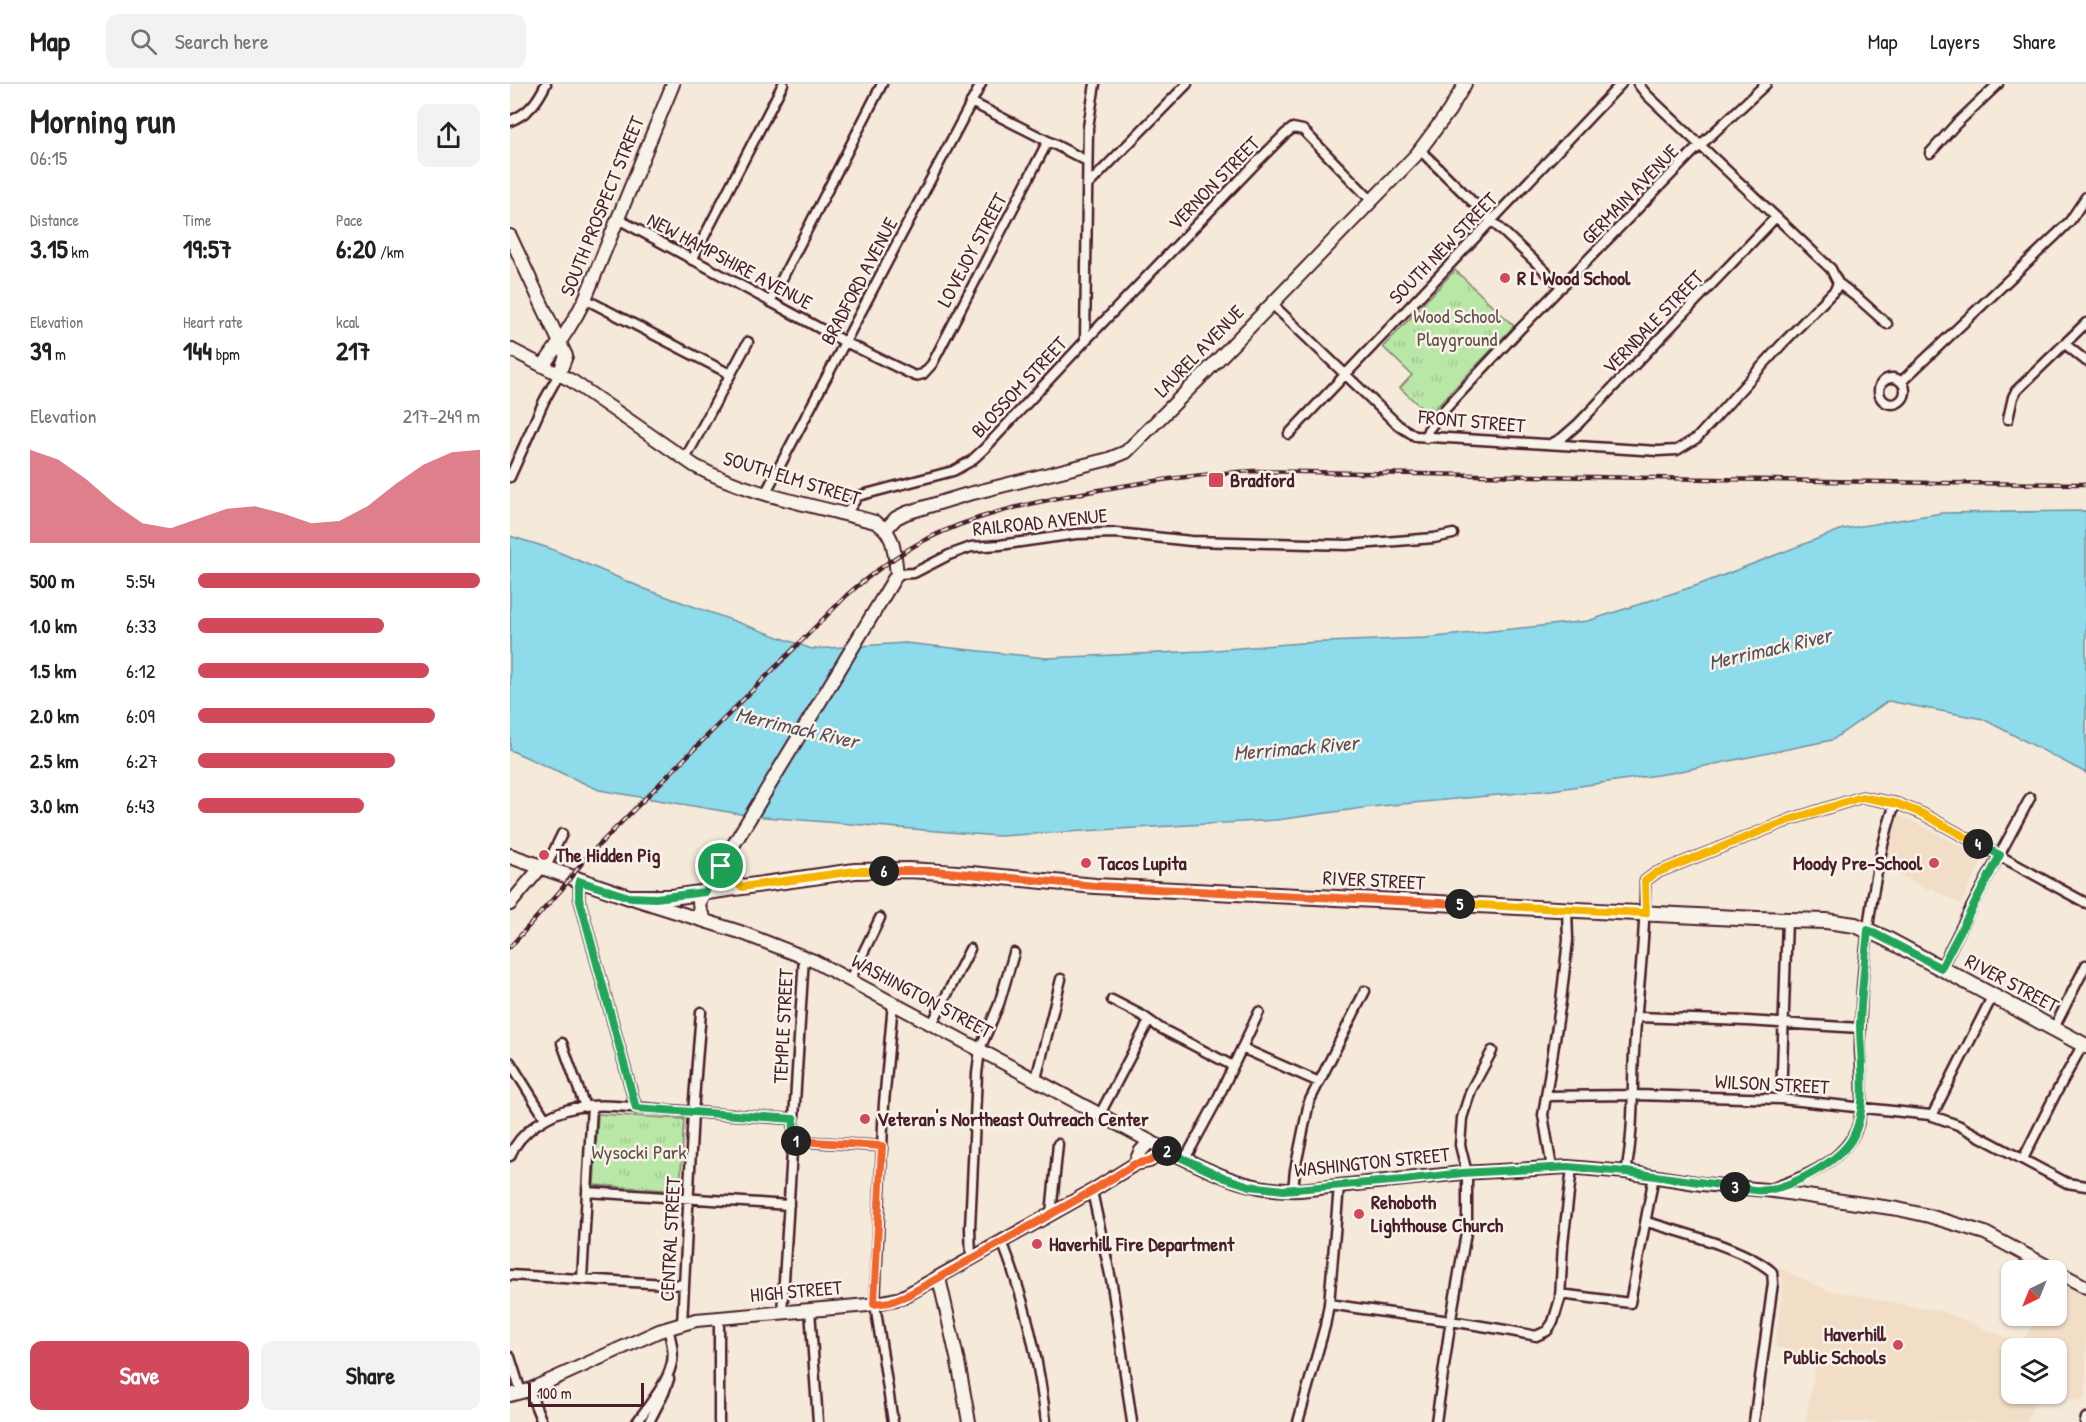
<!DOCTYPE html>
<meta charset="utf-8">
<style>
body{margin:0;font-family:"Patrick Hand",sans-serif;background:#f2f2f2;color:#202124;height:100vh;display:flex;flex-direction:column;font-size:22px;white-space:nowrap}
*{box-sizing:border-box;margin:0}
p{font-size:20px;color:#757577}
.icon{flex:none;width:33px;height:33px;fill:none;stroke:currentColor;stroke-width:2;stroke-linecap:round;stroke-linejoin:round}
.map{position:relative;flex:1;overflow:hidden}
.details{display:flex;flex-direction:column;background:#fff;width:510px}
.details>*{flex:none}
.needle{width:39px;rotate:223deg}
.fabs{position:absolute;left:1491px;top:1176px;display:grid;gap:12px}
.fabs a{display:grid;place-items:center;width:66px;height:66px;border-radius:12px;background:#fff;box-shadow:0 2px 4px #0004;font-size:30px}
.scale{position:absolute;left:18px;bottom:15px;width:116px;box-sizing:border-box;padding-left:6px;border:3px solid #4a1f2b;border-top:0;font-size:16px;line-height:21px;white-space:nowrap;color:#4a1f2b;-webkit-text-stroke:4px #f7f3e8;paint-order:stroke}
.pin{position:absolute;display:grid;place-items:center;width:51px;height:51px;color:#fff;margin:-26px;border:3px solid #fff;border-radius:50%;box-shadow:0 2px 6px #0007}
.km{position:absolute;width:30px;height:30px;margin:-15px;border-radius:50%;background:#222;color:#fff;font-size:16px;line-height:30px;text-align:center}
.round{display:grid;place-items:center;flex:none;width:63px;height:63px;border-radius:12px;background:#f2f2f2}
.headline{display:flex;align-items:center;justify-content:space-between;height:102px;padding:0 30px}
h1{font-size:33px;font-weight:700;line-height:45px}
.figures{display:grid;grid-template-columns:repeat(3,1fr);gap:9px;height:102px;padding:6px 30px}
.figures div{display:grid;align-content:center}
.figures b{font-size:26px;font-weight:700}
.figures small{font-size:16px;font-weight:400}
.figures p{font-size:16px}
.chart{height:168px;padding:12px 30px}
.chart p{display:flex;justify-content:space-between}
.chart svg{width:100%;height:108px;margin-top:6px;fill:#d1495b;opacity:.7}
.cta{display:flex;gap:12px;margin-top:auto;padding:12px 30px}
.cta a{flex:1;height:69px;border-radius:12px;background:#d1495b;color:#fff;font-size:24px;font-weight:700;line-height:69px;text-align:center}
.cta a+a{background:#f2f2f2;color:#202124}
ul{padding:0 30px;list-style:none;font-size:20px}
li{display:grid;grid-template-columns:96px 72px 1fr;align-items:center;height:45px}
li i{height:15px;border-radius:8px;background:#d1495b}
header{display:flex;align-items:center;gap:36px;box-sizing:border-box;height:84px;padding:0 30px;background:#fff;border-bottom:2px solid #e0e0e0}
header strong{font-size:28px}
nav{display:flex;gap:33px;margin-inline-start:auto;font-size:21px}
.search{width:420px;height:54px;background:#f2f2f2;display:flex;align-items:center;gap:15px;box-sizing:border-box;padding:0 21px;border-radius:12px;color:#757577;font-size:22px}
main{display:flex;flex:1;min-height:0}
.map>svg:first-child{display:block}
.built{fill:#f2ddc7}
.grass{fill:url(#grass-tufts);stroke:#818369;stroke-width:1.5}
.water{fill:#8ddbeb;stroke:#72909e;stroke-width:1.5}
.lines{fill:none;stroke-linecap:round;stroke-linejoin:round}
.street-casing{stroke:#4a1f2b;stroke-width:13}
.secondary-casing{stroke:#4a1f2b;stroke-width:16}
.primary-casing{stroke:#4a1f2b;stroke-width:18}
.street{stroke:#f7f3e8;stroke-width:8}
.secondary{stroke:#f7f3e8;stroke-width:12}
.primary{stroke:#f7f3e8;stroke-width:14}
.rail-casing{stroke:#4a1f2b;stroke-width:4.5}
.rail{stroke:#f7f3e8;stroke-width:2;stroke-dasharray:7;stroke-linecap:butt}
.split-1-casing{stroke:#fff;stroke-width:12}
.split-2-casing{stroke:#fff;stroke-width:12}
.split-3-casing{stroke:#fff;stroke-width:12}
.split-4-casing{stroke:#fff;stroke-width:12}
.split-5-casing{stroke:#fff;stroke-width:12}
.split-6-casing{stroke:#fff;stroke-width:12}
.split-7-casing{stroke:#fff;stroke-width:12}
.split-1{stroke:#22a559;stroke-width:8}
.split-2{stroke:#f0652b;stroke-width:8}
.split-3{stroke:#22a559;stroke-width:8}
.split-4{stroke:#22a559;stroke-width:8}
.split-5{stroke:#f5b400;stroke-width:8}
.split-6{stroke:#f0652b;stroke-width:8}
.split-7{stroke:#f5b400;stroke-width:8}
.poi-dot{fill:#d1495b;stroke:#f7f3e8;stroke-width:2}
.labels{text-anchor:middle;stroke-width:5;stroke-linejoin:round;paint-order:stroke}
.street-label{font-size:20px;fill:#4a1f2b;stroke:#f7f3e8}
.poi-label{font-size:20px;font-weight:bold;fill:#4a1f2b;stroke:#f7f3e8;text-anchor:start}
.park-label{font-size:20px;fill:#66514a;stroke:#f7f3e8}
.water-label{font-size:21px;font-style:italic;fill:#5b4e5b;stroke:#f7f3e8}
</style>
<header>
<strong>Map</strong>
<div class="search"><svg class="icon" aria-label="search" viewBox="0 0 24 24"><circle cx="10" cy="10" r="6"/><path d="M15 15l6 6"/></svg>Search here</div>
<nav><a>Map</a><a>Layers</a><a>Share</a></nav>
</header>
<main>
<section class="details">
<div class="headline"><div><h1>Morning run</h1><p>06:15</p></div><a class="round"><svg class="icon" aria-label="share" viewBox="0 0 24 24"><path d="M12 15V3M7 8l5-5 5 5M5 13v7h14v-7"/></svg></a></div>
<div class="figures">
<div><p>Distance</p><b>3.15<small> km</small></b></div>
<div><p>Time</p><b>19:57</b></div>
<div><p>Pace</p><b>6:20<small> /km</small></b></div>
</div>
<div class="figures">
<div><p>Elevation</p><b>39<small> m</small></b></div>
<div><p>Heart rate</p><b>144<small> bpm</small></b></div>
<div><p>kcal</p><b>217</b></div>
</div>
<div class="chart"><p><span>Elevation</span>217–249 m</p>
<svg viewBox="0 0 160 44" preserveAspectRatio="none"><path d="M0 44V6L10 10L20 18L30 28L40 36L50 38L60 34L70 30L80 29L90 32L100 36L110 35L120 29L130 20L140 12L150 7L160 6V44z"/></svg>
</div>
<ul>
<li><b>500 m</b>5:54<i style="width:100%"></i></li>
<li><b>1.0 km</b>6:33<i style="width:66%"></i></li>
<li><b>1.5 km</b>6:12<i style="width:82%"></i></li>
<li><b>2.0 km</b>6:09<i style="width:84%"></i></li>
<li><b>2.5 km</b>6:27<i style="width:70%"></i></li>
<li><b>3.0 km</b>6:43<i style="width:59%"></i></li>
</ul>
<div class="cta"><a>Save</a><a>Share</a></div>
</section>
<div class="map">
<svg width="1576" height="1338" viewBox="0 0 1576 1338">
<defs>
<pattern id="grass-tufts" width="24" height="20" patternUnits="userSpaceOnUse" patternTransform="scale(1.5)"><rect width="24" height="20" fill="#b8e7a7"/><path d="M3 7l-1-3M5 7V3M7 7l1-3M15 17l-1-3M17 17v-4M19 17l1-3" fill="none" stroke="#a0c690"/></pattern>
</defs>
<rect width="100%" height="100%" fill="#f5e9d9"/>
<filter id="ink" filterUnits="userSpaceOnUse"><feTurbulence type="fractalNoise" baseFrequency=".0167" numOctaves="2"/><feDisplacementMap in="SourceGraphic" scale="12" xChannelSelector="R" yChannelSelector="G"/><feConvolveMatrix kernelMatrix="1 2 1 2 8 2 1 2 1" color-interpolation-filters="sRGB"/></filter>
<g filter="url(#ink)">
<path class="built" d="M 1389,732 L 1394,733 L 1473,774 L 1451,820 L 1421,804 L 1420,806 L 1375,784 L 1383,741 L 1385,735 Z
M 1267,1183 L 1317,1206 L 1434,1228 L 1511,1260 L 1529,1232 L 1546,1232 L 1547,1202 L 1549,1198 L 1576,1213 L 1576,1307 L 1572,1318 L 1544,1310 L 1546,1310 L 1546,1264 L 1502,1264 L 1502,1310 L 1527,1310 L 1517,1338 L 1296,1338 L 1306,1275 L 1265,1262 L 1274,1199 Z"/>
<path class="grass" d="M 945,186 L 1004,242 L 919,331 L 890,304 L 902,291 L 873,263 Z
M 88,1030 L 174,1035 L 170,1107 L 84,1101 Z"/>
<path class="water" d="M 1576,427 L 1576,689 L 1473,635 L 1378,617 L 1322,656 L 1161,689 L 1042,706 L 860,723 L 767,736 L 488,752 L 242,732 L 89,706 L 0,666 L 0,452 L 39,464 L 135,505 L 302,565 L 395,559 L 536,574 L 693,567 L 791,559 L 915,554 L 1078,537 L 1188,501 L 1333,445 L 1432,429 Z"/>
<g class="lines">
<g class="street-casing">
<path id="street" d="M 1128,0 L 1137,11 L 1321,185 L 1328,199
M 461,18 L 577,77
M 0,37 C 19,29 27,18 36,0
M 910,66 L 982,137 L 1052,203
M 1420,69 L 1446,40 L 1488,0
M 577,102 L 677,0
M 108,135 L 335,258 L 405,292 L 413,290 L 422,280 L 538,57
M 182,176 L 273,0
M 1328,199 L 1349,215 L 1377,240
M 75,215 L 220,290
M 260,218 L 372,0
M 762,220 L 888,341 L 905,352 L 1148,367 L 1167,366 L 1187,354 L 1272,260 L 1325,206 L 1328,199
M 575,257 L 746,79 L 775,50 L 783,44 L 793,46 L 862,117
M 1555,260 L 1576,277
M1369 307a13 13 0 1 1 26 0a13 13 0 1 1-26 0Z
M 1391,298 L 1546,151 L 1560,137 L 1576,113
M 1498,335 L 1503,313 L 1506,307 L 1576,239
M 779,350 L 1111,0
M 916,354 L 918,346 L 937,323 L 1011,244 L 1183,68 L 1256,0
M 1041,360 L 1052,354 L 1068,340 L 1266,133
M 175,375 L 238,258
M 0,393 L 34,317 L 49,290
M 255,410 L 471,0
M 336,430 L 348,412 L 443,387 L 461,377 L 475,364 L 575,257 L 578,43 L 585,0
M 387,490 L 404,489 L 439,471 L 461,463 L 490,461 L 566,450 L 607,449 L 681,457 L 837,461 L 924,454 L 943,450
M 35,785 L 52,750
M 69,797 L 69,814 L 73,828 L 126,1024
M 1431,884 L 1462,822 L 1520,714
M 340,896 L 370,834
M 602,916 L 633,932 L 650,944 L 723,982
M 1128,933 L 1237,937 L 1350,944
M 422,940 L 460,865
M 1544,944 L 1576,881
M 52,959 L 75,1023
M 732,964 L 809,998
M 0,978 L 35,1034
M 526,995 L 551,895
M 1036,1012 L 1124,1011 L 1271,1015 L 1420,1031 L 1448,1041 L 1557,1099 L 1576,1102
M 1271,1015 L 1277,836
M 590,1030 L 639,937
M 1422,1032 L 1483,911
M 283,1057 L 372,1062
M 0,1072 C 10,1047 39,1029 64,1024 C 90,1019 120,1023 147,1025 C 192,1029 238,1032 284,1035
M 675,1075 L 705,1020 L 749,928
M 1513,1075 L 1545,1011 L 1573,960
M 1042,1084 L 1033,1031 L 1051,917 L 1058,856 L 1057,825
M 1116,1088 C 1124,1048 1122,1008 1124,968 C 1127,911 1136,854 1135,797 L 1146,789 L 1282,735 L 1352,713 L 1388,720 L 1413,730 L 1576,819
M 783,1106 L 785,1086 L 799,1018 L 855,907
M 1258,1106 C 1290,1094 1322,1084 1342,1054 C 1357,1031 1351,990 1350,964 C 1350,944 1351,924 1352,904 C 1357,842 1365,779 1385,719
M 582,1107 L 602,1200 L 622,1338
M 77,1108 L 279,1121
M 541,1130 L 548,1060
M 1137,1138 C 1170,1148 1237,1165 1262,1188 L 1263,1199 L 1244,1338
M 492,1157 C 515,1216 529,1276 536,1338
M 461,1176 L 460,1144 L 467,990 L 470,965 L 489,920 L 504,869
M 0,1191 L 174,1201
M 72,1195 L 82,1022
M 1050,1210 L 1120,1219 L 1144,1092
M 819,1220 C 889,1231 957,1237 1026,1252 L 1037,1247 L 1043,1238 L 1050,1215 L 1053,1159 L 1062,1084
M 300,1226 L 308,1338
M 272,1229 L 294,873
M 172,1240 L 183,1028 L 191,928
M 0,1273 L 11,1308
M 19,1306 L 32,1338
M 127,1338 C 138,1322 156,1301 161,1282 C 165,1270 161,1256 158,1244
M 139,1338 L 154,1309 L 159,1295
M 209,1338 L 209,1233
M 383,1338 L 365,1220 L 374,1019 L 383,919
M 788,1338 L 815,1242 L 819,1220 L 829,1102
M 926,1338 L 941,1235 L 957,1143 L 957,1089 L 950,1061 L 952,1034 L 961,1006 L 982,967
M 1575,1338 L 1576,1334"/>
</g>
<g class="secondary-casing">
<path id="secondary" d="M 0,152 L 56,272 L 49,290
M 0,265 L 62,297 L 185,382 C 241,412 305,421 365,438 C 386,449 384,470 387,490 L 189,818 L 190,827 L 196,837
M 33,282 C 49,259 63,240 75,215 L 163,0
M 376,445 L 386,434 L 396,429 L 455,411 L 599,375 L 616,368 L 695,289 L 906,71 L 939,27 L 955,0
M 125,815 L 230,848 L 304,877 L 656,1066 C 702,1088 737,1108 790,1106 L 952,1089 L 1058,1083 L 1116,1088 L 1192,1100 L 1256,1106 L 1388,1125 L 1419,1132 L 1475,1149 L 1576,1203
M 0,820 L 31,783
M 625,1080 L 630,1068 L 640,1057
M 429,1194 L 448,1278 L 459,1338
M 0,1311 L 19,1306 L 149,1247 L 186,1236 L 358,1221 L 391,1214 L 582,1107 L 625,1080 L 639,1077 L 656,1066"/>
</g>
<g class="primary-casing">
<path id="primary" d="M 0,772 L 119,813 L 162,813 L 345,787 L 399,786 L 462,790 L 585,802 L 1247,835 L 1316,837 L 1345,841 L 1375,854 L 1576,962
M 211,782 L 218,794 L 232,803"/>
</g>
<use href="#street" class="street"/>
<use href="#secondary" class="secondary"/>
<use href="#primary" class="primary"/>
<g class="rail-casing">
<path id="rail" d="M 0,863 L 51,806 L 75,775 L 337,511 C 361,490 386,471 415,456 C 462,432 516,420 567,410 C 626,399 683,390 743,387 L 1427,399 L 1576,400"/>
</g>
<use href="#rail" class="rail"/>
</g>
</g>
<g class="lines" filter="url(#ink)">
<g class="split-1-casing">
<path id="split-1" d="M 211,782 L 195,808 L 146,814 L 119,813 L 69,797 L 69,814 L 73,828 L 126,1024 L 284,1035 L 283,1057 L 286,1057"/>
</g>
<g class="split-2-casing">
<path id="split-2" d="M 286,1057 L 372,1062 L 364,1220 L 380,1218 L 400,1210 L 582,1107 L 625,1080 L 639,1077 L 657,1067"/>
</g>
<g class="split-3-casing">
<path id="split-3" d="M 657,1067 L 715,1094 L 740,1102 L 773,1106 L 894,1096 L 952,1089 L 1058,1083 L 1116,1088 L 1225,1103"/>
</g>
<g class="split-4-casing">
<path id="split-4" d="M 1225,1103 C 1234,1104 1247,1108 1257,1106 C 1283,1102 1332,1077 1344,1051 C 1359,1019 1350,977 1350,942 C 1351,910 1355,878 1358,846 L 1431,884 L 1490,771 L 1468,760"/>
</g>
<g class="split-5-casing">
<path id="split-5" d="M 950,820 L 1136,829 L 1135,797 L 1146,789 L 1282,735 L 1352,713 L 1388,720 L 1413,730 L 1468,760"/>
</g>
<g class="split-6-casing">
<path id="split-6" d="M 374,787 L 427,787 L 585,802 L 950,820"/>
</g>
<g class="split-7-casing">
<path id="split-7" d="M 211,782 L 218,794 L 232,803 L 345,787 L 374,787"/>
</g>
<use href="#split-1" class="split-1"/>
<use href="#split-2" class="split-2"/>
<use href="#split-3" class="split-3"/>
<use href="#split-4" class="split-4"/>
<use href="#split-5" class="split-5"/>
<use href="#split-6" class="split-6"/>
<use href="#split-7" class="split-7"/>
</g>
<g class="poi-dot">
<circle cx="995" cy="194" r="6"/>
<rect x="698" y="388" width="16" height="16" rx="3"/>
<circle cx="34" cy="771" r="6"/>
<circle cx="576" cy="779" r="6"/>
<circle cx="1424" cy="779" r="6"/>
<circle cx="355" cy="1035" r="6"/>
<circle cx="849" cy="1130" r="6"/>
<circle cx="527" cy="1160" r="6"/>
<circle cx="1388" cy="1261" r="6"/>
</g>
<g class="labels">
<g class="street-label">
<text transform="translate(704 99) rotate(-46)" y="7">VERNON STREET</text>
<text transform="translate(1120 110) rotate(-46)" y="7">GERMAIN AVENUE</text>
<text transform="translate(92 122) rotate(-68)" y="7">SOUTH PROSPECT STREET</text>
<text transform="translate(933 164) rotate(-46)" y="7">SOUTH NEW STREET</text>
<text transform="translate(462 166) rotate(-62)" y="7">LOVEJOY STREET</text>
<text transform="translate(220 177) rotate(28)" y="7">NEW HAMPSHIRE AVENUE</text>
<text transform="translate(349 197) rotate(-62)" y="7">BRADFORD AVENUE</text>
<text transform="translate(1143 238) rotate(-46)" y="7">VERNDALE STREET</text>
<text transform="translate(689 267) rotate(-46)" y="7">LAUREL AVENUE</text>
<text transform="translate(509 303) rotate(-47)" y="7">BLOSSOM STREET</text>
<text transform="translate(962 337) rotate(5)" y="7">FRONT STREET</text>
<text transform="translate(282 394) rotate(17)" y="7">SOUTH ELM STREET</text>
<text transform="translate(530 438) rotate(-6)" y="7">RAILROAD AVENUE</text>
<text transform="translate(864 796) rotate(3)" y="7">RIVER STREET</text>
<text transform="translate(1502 899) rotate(28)" y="7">RIVER STREET</text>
<text transform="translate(412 912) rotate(28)" y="7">WASHINGTON STREET</text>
<text transform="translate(273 942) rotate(-87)" y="7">TEMPLE STREET</text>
<text transform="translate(1262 1000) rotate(3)" y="7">WILSON STREET</text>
<text transform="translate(862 1078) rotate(-6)" y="7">WASHINGTON STREET</text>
<text transform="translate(160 1155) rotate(-87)" y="7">CENTRAL STREET</text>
<text transform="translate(286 1207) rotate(-5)" y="7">HIGH STREET</text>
</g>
<g class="poi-label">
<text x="1007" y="201">R L Wood School</text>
<text x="720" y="403">Bradford</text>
<text x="46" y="778">The Hidden Pig</text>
<text x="588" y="786">Tacos Lupita</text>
<text x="1412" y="786" text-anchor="end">Moody Pre-School</text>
<text x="367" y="1042">Veteran's Northeast Outreach Center</text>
<text x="861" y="1125">Rehoboth<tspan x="861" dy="23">Lighthouse Church</tspan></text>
<text x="539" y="1167">Haverhill Fire Department</text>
<text x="1376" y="1257" text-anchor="end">Haverhill<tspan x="1376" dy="23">Public Schools</tspan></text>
</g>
<g class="park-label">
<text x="947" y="239">Wood School<tspan x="947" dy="23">Playground</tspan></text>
<text x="129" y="1075">Wysocki Park</text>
</g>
<g class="water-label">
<text transform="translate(1260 565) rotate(-13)" y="7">Merrimack River</text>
<text transform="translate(287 644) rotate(13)" y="7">Merrimack River</text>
<text transform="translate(786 664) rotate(-5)" y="7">Merrimack River</text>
</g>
</g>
</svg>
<div class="fabs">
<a><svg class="needle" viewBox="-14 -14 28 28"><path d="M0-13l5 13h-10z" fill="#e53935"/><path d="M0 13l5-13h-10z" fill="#757577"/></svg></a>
<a><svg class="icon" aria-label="layers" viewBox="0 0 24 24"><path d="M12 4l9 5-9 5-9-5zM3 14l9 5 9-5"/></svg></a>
</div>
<div class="scale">100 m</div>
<div class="pin" style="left:211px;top:782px;background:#1e9e55"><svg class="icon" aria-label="arrive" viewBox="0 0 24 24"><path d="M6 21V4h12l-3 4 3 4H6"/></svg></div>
<b class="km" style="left:286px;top:1057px">1</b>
<b class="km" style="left:657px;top:1067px">2</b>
<b class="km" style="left:1225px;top:1103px">3</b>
<b class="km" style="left:1468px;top:760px">4</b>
<b class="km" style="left:950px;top:820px">5</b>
<b class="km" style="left:374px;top:787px">6</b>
</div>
</main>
